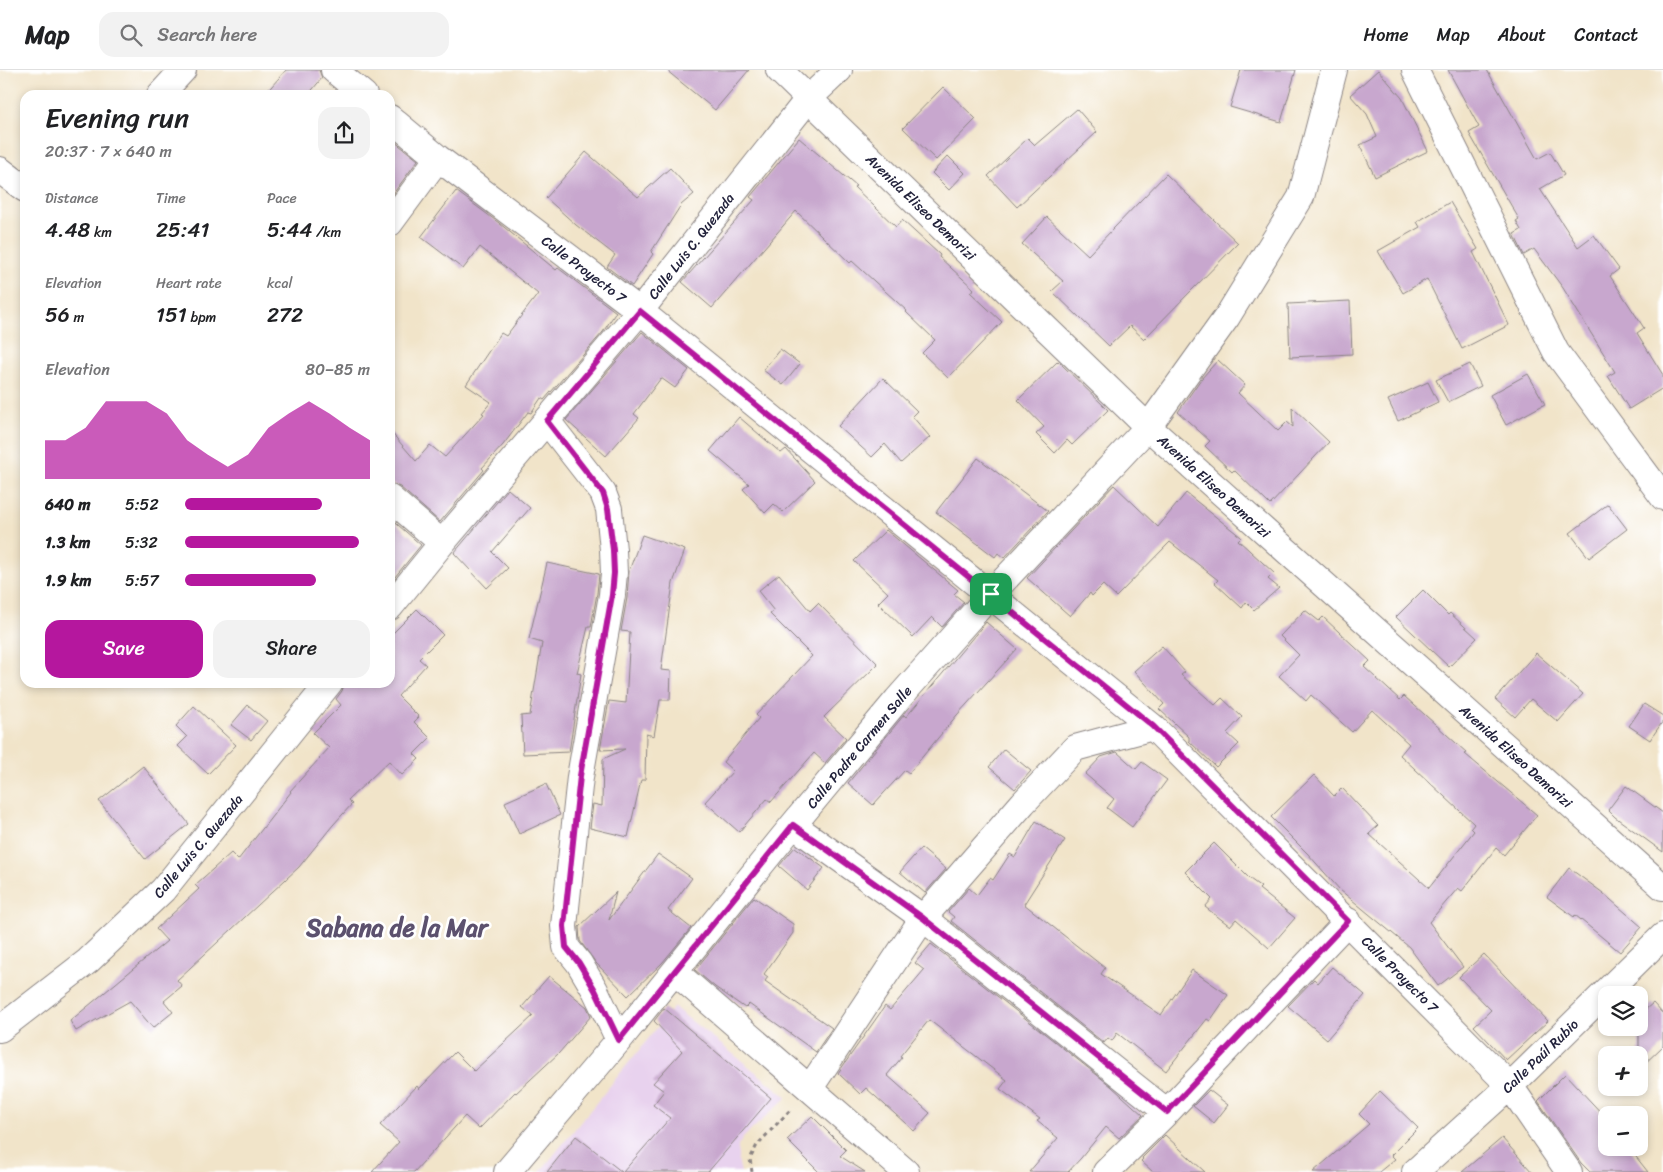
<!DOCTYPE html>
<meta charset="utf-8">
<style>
body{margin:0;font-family:Sriracha,sans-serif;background:#f2f2f2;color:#202124;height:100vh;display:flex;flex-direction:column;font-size:19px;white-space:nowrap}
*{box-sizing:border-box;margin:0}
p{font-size:16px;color:#757577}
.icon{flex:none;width:28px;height:28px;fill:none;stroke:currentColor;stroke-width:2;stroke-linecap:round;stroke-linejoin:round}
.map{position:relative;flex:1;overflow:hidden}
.drawer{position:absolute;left:20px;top:20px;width:375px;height:598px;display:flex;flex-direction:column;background:#fff;border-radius:15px;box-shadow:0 2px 8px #0003}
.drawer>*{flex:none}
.fabs{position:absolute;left:1598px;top:916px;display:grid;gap:10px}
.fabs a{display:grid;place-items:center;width:50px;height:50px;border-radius:10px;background:#fff;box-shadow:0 2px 8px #0003;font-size:25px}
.pin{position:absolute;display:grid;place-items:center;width:42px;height:42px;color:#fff;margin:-21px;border-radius:10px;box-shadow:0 2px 8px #0006}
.round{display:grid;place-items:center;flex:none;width:52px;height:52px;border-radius:15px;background:#f2f2f2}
.headline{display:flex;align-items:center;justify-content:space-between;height:85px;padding:0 25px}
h1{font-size:28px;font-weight:600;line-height:38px}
.metrics{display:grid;grid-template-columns:repeat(3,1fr);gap:8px;height:85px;padding:5px 25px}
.metrics div{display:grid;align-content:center}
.metrics b{font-size:21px;font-weight:600}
.metrics small{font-size:14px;font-weight:400}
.metrics p{font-size:14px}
.chart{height:140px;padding:10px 25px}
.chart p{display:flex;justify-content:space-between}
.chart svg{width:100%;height:90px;margin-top:5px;fill:#b5179e;opacity:.7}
.button{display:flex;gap:10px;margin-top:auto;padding:10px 25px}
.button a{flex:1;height:58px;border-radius:15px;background:#b5179e;color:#fff;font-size:20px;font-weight:600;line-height:58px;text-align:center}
.button a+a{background:#f2f2f2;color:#202124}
ul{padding:0 25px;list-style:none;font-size:16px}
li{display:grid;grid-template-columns:80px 60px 1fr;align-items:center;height:38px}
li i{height:12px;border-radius:6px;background:#b5179e}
header{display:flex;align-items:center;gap:30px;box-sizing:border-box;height:70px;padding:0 25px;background:#fff;border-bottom:1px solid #e0e0e0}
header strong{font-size:24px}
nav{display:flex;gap:28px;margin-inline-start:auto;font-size:18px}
.search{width:350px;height:45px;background:#f2f2f2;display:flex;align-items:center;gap:12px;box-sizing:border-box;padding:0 18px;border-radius:15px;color:#757577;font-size:19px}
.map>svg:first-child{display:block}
.built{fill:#e8d2ee}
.building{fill:#c8a7ce}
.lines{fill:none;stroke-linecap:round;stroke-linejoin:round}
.minor-casing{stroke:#8a8382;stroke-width:28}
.path{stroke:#8a8382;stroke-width:3;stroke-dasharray:4 4;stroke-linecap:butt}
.minor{stroke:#fff;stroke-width:26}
.route-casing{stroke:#fff;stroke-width:10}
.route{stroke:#b5179e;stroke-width:6}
.labels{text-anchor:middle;stroke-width:5;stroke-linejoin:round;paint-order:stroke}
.street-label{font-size:14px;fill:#22223b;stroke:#fff}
.town-label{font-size:24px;font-weight:bold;fill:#5c516e;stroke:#fff}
</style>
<header>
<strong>Map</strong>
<div class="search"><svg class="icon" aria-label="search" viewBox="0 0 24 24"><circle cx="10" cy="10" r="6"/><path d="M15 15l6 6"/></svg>Search here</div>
<nav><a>Home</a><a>Map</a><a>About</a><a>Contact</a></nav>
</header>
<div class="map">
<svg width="1663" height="1102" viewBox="0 0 1663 1102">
<rect width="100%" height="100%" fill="#fff"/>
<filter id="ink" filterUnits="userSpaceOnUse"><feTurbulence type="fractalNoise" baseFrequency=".02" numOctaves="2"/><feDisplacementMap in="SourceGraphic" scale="10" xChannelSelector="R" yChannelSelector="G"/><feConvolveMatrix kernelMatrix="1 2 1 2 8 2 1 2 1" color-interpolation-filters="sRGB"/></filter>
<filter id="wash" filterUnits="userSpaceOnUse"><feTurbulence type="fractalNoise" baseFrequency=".0096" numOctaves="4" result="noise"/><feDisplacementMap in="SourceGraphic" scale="20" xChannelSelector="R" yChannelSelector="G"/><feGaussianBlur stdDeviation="1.12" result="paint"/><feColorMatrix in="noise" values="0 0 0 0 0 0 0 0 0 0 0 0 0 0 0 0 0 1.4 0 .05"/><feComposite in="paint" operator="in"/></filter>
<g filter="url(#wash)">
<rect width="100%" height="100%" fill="#f1e4c9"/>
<path class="built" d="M 674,937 L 787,1027 L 744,1067 L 738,1076 L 738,1090 L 741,1102 L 540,1102 Z"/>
<g id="blocks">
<path class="building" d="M 286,0 L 319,0 L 322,8 L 308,25 L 264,25 Z
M 666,0 L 749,0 L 715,40 Z
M 1241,0 L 1296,0 L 1281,52 L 1230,37 Z
M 1378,0 L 1402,28 L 1428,81 L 1375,107 L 1360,75 L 1377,67 L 1367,44 L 1350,25 Z
M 1448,0 L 1487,0 L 1537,89 L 1550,82 L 1564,105 L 1540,119 L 1578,177 L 1594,165 L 1619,199 L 1610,206 L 1644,258 L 1637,263 L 1663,305 L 1663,318 L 1629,339 L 1608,306 L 1615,302 L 1563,218 L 1534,179 L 1524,185 L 1514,164 L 1521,160 L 1516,151 L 1519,149 L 1469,63 L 1479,57 Z
M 943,17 L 976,49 L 936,90 L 903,58 Z
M 1077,39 L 1097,62 L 1017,137 L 988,106 L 1028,68 L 1035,75 Z
M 390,68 L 418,90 L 390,128 Z
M 799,68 L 856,116 L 854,117 L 896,157 L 902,150 L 940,185 L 939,187 L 974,219 L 970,222 L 1002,252 L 948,308 L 922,283 L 935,270 L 906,242 L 907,241 L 852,191 L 850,193 L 796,141 L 712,238 L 682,212 L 754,130 L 750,127 Z
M 586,82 L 638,127 L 670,98 L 694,124 L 681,135 L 651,182 L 653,184 L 632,216 L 607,197 L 615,185 L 576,155 L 546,128 Z
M 948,86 L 965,103 L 949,120 L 932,103 Z
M 1166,104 L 1238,173 L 1144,269 L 1130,256 L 1109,276 L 1052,221 L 1063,211 L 1022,174 L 1047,147 L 1088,185 Z
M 456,121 L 499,153 L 556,200 L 558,198 L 616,242 L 603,262 L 544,330 L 541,328 L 531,343 L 528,342 L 503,375 L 482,398 L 484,400 L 440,452 L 400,417 L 390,413 L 390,361 L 416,391 L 430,375 L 445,387 L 484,344 L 482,343 L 491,332 L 466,315 L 501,263 L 506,266 L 538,224 L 480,177 L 463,199 L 421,167 Z
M 1450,132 L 1478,179 L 1473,182 L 1509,255 L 1462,279 L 1427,209 L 1403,223 L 1378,181 L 1420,157 L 1417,152 Z
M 1350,231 L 1352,284 L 1290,287 L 1288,234 Z
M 642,262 L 689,300 L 675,318 L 661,308 L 634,344 L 639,348 L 606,386 L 566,350 Z
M 780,279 L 800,294 L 783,315 L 763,300 Z
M 1218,290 L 1245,315 L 1238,323 L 1278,361 L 1287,352 L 1293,357 L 1292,337 L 1329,372 L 1270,435 L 1234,400 L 1232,402 L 1205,376 L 1210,371 L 1178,342 L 1201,309 Z
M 1058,291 L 1108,340 L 1072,375 L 1067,370 L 1055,383 L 1036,364 L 1044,357 L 1018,330 Z
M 1470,294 L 1481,316 L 1448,332 L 1436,310 Z
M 1528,304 L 1545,334 L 1506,355 L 1490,325 Z
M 883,308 L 917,341 L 912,346 L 930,367 L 901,393 L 885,374 L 872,387 L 838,356 Z
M 1428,312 L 1438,332 L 1398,351 L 1388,330 Z
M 739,347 L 781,383 L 786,379 L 815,411 L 783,442 L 774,434 L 765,443 L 743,419 L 749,414 L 710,381 Z
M 978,388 L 1048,441 L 1004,488 L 998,483 L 995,487 L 936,442 Z
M 1114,415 L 1158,457 L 1186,423 L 1241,467 L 1238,470 L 1274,503 L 1268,509 L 1279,518 L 1254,540 L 1246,532 L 1242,538 L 1215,513 L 1218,510 L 1170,472 L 1116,527 L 1103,515 L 1092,526 L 1090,523 L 1070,546 L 1027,508 Z
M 508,419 L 530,438 L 492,482 L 508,498 L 487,518 L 454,483 Z
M 1608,434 L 1627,459 L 1589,488 L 1570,463 Z
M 390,448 L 421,475 L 390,513 Z
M 886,460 L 958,520 L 954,524 L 964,532 L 942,557 L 932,547 L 913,567 L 878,533 L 888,523 L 854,491 Z
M 642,465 L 685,480 L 673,513 L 661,600 L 671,601 L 670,630 L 660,630 L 654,666 L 646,664 L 645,710 L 641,710 L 628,767 L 590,758 L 593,734 L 602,736 L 603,689 L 625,679 L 600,680 L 609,631 L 626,633 L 630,562 L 621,561 L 627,528 L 629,501 Z
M 547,493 L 599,504 L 597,523 L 591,557 L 588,557 L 577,603 L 581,604 L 569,682 L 523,684 L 521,646 L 530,645 L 542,573 L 529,569 Z
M 779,504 L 810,541 L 818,533 L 878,594 L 824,647 L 846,668 L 825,693 L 814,683 L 771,732 L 767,729 L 739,762 L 705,732 L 733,701 L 723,692 L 759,648 L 756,645 L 812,586 L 770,544 L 774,541 L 758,521 Z
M 1423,520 L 1448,545 L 1450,543 L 1477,568 L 1449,597 L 1396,547 Z
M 417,539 L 443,565 L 419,589 L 426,595 L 398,626 L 419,647 L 414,652 L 430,668 L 414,684 L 419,689 L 402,705 L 389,691 L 348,730 L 352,734 L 333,755 L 299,797 L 177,910 L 182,916 L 164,931 L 173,942 L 153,958 L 130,931 L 76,961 L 70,951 L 167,871 L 156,859 L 199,819 L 195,815 L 231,783 L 238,790 L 291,722 L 290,721 L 329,678 L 313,663 L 341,635 L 336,629 L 342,621 L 345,612 L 390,612 L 390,566 Z
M 1305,540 L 1319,551 L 1323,547 L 1370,591 L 1364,597 L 1400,630 L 1404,626 L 1467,683 L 1465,684 L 1537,745 L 1504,785 L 1496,778 L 1462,821 L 1458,818 L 1429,852 L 1463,897 L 1438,916 L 1409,877 L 1340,820 L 1308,784 L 1271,747 L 1314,705 L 1334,726 L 1342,718 L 1378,756 L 1369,764 L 1429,818 L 1474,761 L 1471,758 L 1474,754 L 1400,685 L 1409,674 L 1372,640 L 1352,662 L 1311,625 L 1306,631 L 1279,606 L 1299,585 L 1280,566 Z
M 986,552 L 1017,579 L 957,645 L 909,703 L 905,700 L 873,735 L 848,713 L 904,645 L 906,647 Z
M 1162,576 L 1185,602 L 1181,605 L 1215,635 L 1222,628 L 1242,647 L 1227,663 L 1239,674 L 1216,697 L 1189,671 L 1189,667 L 1159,639 L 1164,634 L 1134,601 Z
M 1536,583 L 1583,624 L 1558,652 L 1531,629 L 1515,647 L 1495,629 Z
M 1644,634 L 1663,646 L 1663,651 L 1650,670 L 1629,656 Z
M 248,635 L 267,651 L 251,670 L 231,655 Z
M 194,636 L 236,675 L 208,704 L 178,676 L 187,667 L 176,656 Z
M 1004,679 L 1031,701 L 1015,719 L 989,697 Z
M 1117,682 L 1136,699 L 1142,692 L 1167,710 L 1132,757 L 1107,738 L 1114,729 L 1085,704 L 1101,687 Z
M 143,696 L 189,754 L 145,789 L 99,731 Z
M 546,714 L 560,745 L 519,764 L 505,732 Z
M 1626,716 L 1663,743 L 1663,782 L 1615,747 L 1608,740 Z
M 1036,751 L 1065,770 L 1024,834 L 1105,898 L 1101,904 L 1161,945 L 1192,900 L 1228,925 L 1210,951 L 1207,949 L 1166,1001 L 1117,963 L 1112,971 L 1108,968 L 1104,973 L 951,851 L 954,847 L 948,842 L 969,818 L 977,825 L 990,808 L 993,810 L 1010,784 L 1015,787 Z
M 1214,773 L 1250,809 L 1261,817 L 1259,819 L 1295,848 L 1269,878 L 1236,849 L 1230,856 L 1205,837 L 1212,829 L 1185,802 Z
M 795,777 L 824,798 L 807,820 L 779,796 Z
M 921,778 L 946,799 L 925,823 L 900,802 Z
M 658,784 L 692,808 L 668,840 L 691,858 L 662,893 L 628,926 L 596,893 L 580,871 L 579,857 L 616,822 L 609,850 Z
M 1569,798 L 1603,823 L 1642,857 L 1620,882 L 1575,845 L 1574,847 L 1547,827 Z
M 754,827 L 793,854 L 793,863 L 764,904 L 768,907 L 765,911 L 832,958 L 816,982 L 749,934 L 745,938 L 715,917 L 695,900 Z
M 931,874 L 1111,1016 L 1143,1045 L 1119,1068 L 1106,1057 L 1081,1088 L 1068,1102 L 1029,1102 L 1058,1068 L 1037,1051 L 1040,1049 L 1000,1019 L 1007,1010 L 929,950 L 900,986 L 902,987 L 887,1005 L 930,1043 L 914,1061 L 866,1018 L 860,1024 L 838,1003 L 885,936 L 890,940 L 924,900 L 915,893 Z
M 1484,884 L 1548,951 L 1506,990 L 1474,956 L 1491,940 L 1459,907 Z
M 1332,897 L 1365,925 L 1327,969 L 1288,936 L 1314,909 L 1318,913 Z
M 549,906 L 587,937 L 591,946 L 559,983 L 516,1023 L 515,1022 L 479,1059 L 465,1046 L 414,1102 L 372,1102 L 399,1072 L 380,1055 L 417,1016 L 419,1019 L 455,982 L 474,1001 L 533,946 L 522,937 Z
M 1653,933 L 1663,944 L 1663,976 L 1639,999 L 1639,945 Z
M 664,938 L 771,1028 L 708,1102 L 623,1102 L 670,1048 L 653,1035 L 664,1021 L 653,1013 L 682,981 L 654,951 Z
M 1565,1004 L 1606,1048 L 1606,1078 L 1629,1078 L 1648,1102 L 1590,1102 L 1581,1093 L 1538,1031 Z
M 1209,1020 L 1228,1035 L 1214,1053 L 1193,1036 Z
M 1380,1021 L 1418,1058 L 1391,1085 L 1395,1089 L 1379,1102 L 1313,1102 L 1369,1054 L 1359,1044 Z
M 812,1046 L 846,1080 L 840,1086 L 865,1102 L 819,1102 L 787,1070 Z
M 1165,1065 L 1205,1102 L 1153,1102 L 1141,1091 L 1143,1089 L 1142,1088 Z
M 576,1066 L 622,1102 L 547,1102 Z
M 1502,1068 L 1532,1102 L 1462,1102 Z"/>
</g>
</g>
<g filter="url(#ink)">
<use href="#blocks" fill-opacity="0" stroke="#8a8382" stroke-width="1"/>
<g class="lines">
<g class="minor-casing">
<path id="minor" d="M 334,0 L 364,25
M 779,0 L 1148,357 L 1663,817
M 1415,0 L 1556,282 L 1663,427
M 160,25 L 183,0
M 390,48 L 438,88 L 640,241 L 1153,657 L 1510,1016 L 1569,1102
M 0,100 L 25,119
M 390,153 L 438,88
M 547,351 L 603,423 L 609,439 L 613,480 L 614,503 L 612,525 L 580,707 L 564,856 L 566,877 L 579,893 L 595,920 L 619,970
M 390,428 L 442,473
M 390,537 L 442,473 L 640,241 L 809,28 L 839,0
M 793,755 L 923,848 L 1167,1042
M 675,902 L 906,1102
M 0,959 L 88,891 L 163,820 L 330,612
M 810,1018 L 923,848 L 1023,733 L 1075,678 L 1153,657
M 507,1102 L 619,970 L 793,755 L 897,630 L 991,524 L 1148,357 L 1227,247 L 1301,127 L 1334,0
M 1106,1102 L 1167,1042 L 1348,851
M 1415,1102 L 1510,1016 L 1663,866"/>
</g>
<path class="path" d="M 752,1102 L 750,1089 L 757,1075 L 792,1038"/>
<use href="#minor" class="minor"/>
</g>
</g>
<g class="lines" filter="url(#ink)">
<g class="route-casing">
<path id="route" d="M 640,241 L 1153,656 L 1348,851 L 1167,1042 L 923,848 L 793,755 L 619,970 L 595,920 L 579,893 L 566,877 L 564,856 L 580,706 L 612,525 L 614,503 L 613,480 L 608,439 L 603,423 L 547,351 Z"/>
</g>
<use href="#route" class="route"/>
</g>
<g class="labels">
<g class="street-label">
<text transform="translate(921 137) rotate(44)" y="5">Avenida Eliseo Demorizi</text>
<text transform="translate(691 176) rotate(-52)" y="5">Calle Luis C. Quezada</text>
<text transform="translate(584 199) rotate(37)" y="5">Calle Proyecto 7</text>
<text transform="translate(1214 416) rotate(42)" y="5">Avenida Eliseo Demorizi</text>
<text transform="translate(859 677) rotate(-50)" y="5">Calle Padre Carmen Salle</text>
<text transform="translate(1516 686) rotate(42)" y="5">Avenida Eliseo Demorizi</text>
<text transform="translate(198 776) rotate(-50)" y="5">Calle Luis C. Quezada</text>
<text transform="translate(1400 904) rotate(45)" y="5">Calle Proyecto 7</text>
<text transform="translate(1540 986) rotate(-44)" y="5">Calle Paúl Rubio</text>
</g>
<g class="town-label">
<text x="397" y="866">Sabana de la Mar</text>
</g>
</g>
</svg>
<div class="fabs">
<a><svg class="icon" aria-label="layers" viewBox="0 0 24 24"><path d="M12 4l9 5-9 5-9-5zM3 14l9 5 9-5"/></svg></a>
<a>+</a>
<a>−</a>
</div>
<div class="pin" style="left:991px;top:524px;background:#1e9e55"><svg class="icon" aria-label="arrive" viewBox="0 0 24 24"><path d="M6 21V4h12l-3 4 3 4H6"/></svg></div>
<section class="drawer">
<div class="headline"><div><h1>Evening run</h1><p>20:37 · 7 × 640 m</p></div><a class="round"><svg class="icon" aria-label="share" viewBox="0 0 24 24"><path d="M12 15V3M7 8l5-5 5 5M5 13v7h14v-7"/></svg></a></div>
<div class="metrics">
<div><p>Distance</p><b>4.48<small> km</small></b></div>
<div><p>Time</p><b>25:41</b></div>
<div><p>Pace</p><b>5:44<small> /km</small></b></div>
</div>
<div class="metrics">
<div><p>Elevation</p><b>56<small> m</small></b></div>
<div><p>Heart rate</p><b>151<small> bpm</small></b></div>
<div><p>kcal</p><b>272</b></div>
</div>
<div class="chart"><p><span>Elevation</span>80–85 m</p>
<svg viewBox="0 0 160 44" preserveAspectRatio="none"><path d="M0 44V25L10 25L20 19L30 6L40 6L50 6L60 12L70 25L80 32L90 38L100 32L110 19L120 12L130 6L140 12L150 19L160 25V44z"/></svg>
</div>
<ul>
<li><b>640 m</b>5:52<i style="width:74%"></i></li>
<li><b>1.3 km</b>5:32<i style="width:94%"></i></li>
<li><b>1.9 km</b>5:57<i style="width:71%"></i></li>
</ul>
<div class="button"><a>Save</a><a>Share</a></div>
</section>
</div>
